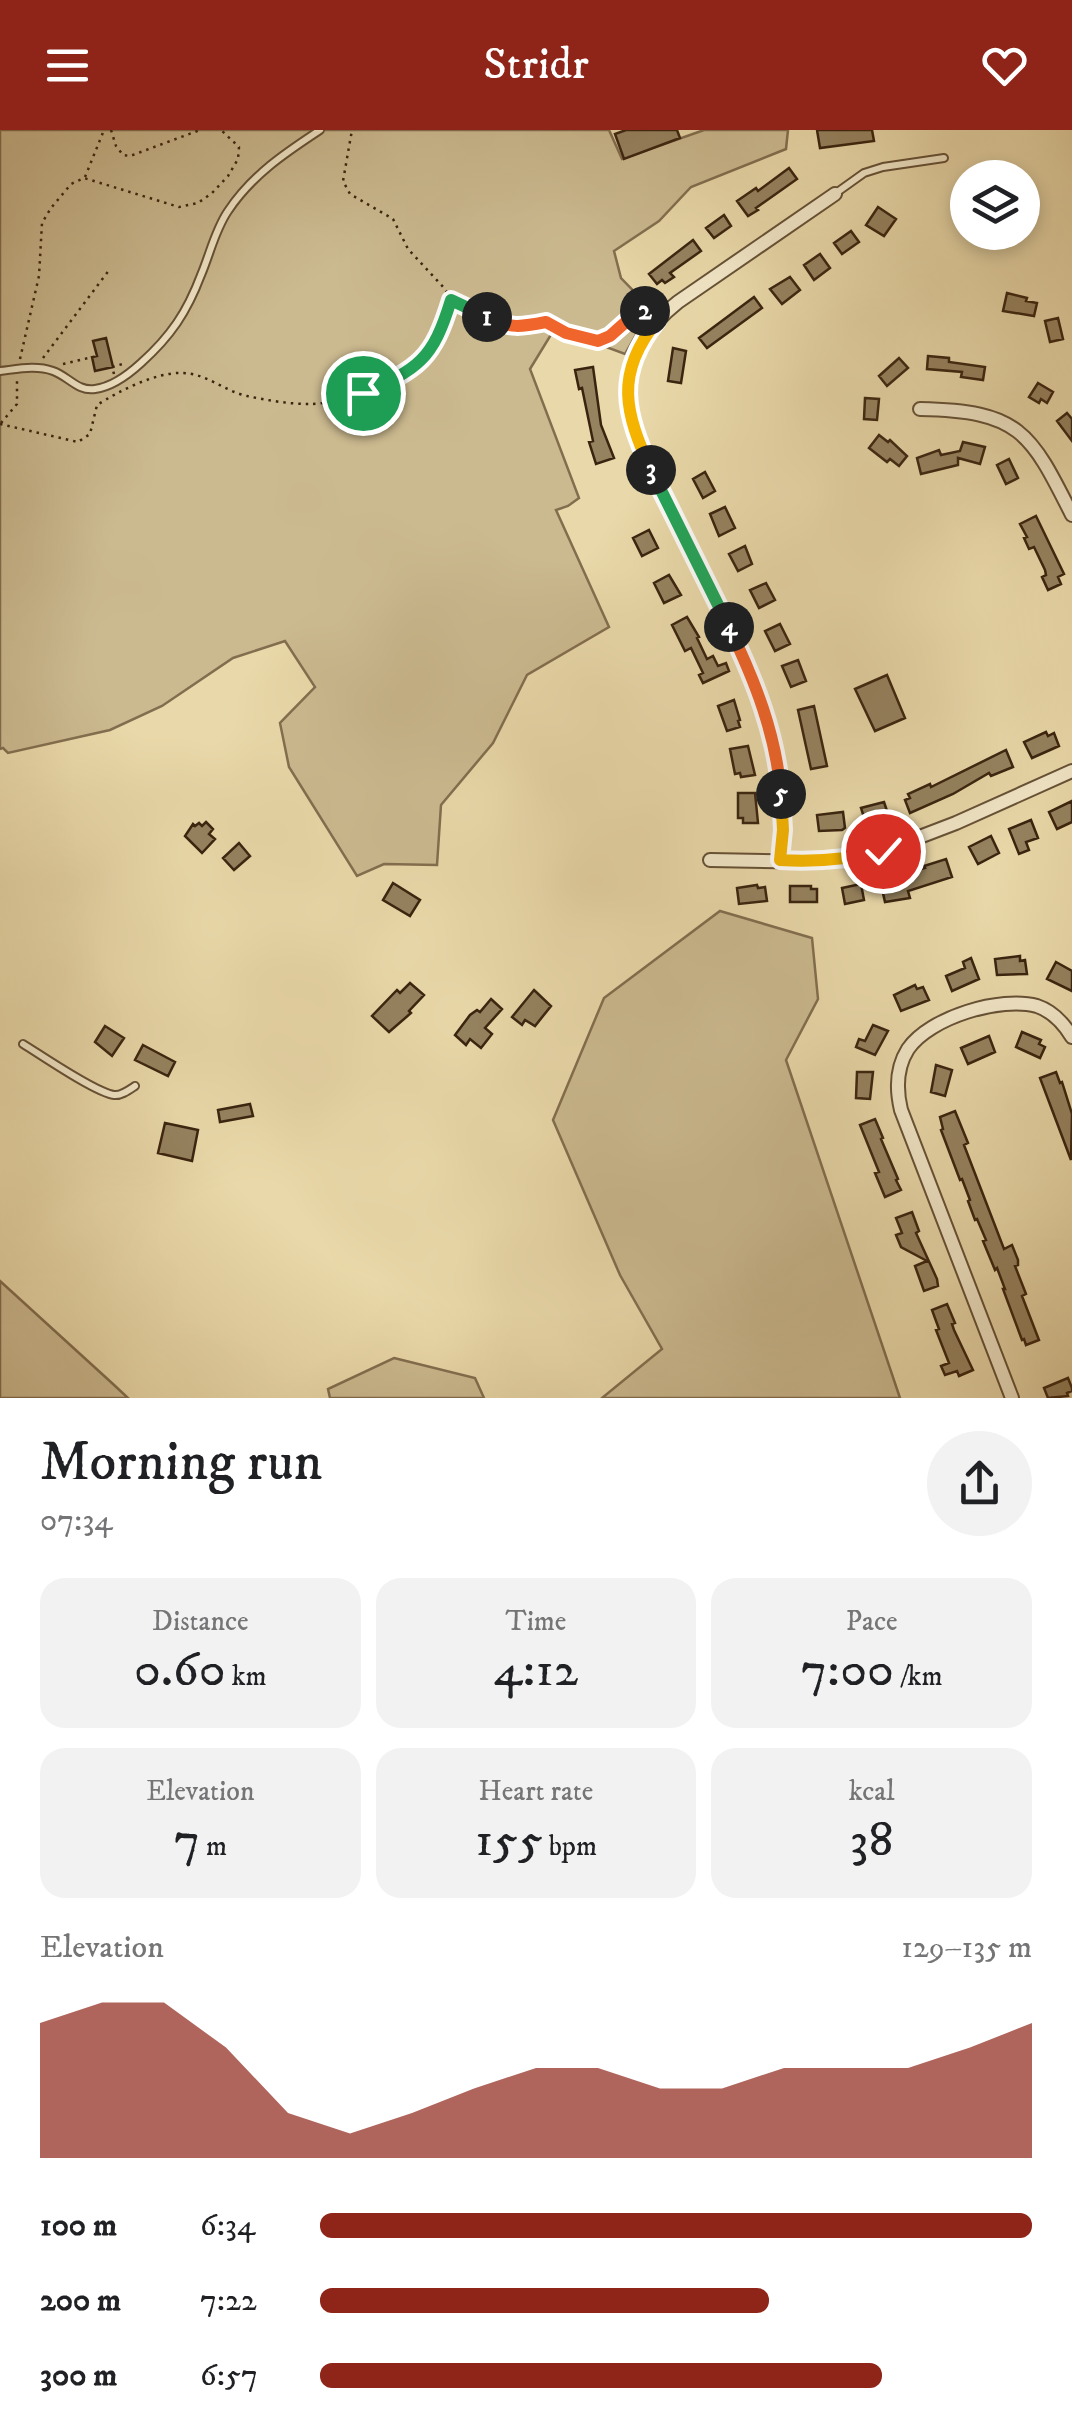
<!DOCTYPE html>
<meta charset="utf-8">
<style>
body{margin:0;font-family:"IM FELL DW Pica",serif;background:#f2f2f2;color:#202124;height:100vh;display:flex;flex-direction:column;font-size:38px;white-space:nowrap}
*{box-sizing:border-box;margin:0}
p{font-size:32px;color:#757577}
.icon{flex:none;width:55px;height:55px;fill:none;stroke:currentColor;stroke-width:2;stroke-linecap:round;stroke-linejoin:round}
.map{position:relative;height:1268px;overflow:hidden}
.panel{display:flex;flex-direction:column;background:#fff;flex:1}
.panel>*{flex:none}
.controls{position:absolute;left:950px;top:30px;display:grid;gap:20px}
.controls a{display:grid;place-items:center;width:90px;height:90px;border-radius:50%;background:#fff;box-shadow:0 5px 15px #0003;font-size:50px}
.pin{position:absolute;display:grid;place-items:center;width:85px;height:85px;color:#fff;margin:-42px;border:5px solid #fff;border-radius:50%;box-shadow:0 2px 10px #0007}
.km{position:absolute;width:50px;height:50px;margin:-25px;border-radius:50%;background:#222;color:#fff;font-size:28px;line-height:50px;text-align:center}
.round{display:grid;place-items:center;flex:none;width:105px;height:105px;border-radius:52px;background:#f2f2f2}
.summary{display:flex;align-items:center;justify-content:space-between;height:170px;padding:0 40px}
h1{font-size:55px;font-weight:600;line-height:75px}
.metrics{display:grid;grid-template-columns:repeat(3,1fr);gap:15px;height:170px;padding:10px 40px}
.metrics div{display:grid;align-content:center;border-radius:25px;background:#f2f2f2;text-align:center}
.metrics b{font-size:50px;font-weight:600}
.metrics small{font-size:28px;font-weight:400}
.metrics p{font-size:28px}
.chart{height:280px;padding:20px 40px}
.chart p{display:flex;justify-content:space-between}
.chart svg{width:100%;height:180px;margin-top:10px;fill:#8f2418;opacity:.7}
ul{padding:0 40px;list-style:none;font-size:32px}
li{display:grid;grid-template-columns:160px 120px 1fr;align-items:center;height:75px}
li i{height:25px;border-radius:12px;background:#8f2418}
header{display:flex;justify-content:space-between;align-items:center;height:130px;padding:0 40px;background:#8f2418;color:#fff;font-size:45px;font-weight:600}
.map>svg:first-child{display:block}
.green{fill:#cbb98f;stroke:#826e4f;stroke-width:2.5}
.building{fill:#95825f;stroke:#3a240f;stroke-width:2.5}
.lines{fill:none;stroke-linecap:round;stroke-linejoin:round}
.service-casing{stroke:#665136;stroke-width:10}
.minor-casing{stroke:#665136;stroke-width:16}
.path{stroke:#3a240f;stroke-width:2.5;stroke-dasharray:2.5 5;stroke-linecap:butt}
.service{stroke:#f1e6c7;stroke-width:6}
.minor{stroke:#f1e6c7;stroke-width:12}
.split-1-casing{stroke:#fff;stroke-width:20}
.split-2-casing{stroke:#fff;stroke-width:20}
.split-3-casing{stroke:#fff;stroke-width:20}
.split-4-casing{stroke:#fff;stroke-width:20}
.split-5-casing{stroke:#fff;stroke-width:20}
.split-6-casing{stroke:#fff;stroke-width:20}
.split-1{stroke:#22a559;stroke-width:12}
.split-2{stroke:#f0652b;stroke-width:12}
.split-3{stroke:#f5b400;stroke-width:12}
.split-4{stroke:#22a559;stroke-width:12}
.split-5{stroke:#f0652b;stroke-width:12}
.split-6{stroke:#f5b400;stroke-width:12}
</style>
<header><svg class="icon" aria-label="menu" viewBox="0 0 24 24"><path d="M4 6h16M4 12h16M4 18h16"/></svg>Stridr<svg class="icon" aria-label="heart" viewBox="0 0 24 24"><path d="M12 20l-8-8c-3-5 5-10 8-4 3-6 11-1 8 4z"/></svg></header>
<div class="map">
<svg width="1072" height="1268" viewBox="0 0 1072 1268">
<rect width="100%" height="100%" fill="#e9d8a9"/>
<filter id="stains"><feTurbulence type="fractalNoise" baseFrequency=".002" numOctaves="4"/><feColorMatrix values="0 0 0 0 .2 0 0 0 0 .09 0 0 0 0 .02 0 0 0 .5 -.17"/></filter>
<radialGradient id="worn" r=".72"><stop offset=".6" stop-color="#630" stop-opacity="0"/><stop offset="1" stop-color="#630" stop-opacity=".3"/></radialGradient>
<path class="green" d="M 0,0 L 609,0 L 622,29 L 704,0 L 788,0 L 786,19 L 691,57 L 659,91 L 614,121 L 621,148 L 656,184 L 637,203 L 625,224 L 555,198 L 530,239 L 579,368 L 568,376 L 556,380 L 609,497 L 527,545 L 493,613 L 441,675 L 437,735 L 384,734 L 357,746 L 289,637 L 280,593 L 315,557 L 285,511 L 233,528 L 162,576 L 110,600 L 8,623 L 3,618 L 0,619 Z
M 720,781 L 812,808 L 818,869 L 786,930 L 900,1268 L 602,1268 L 662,1219 L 620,1145 L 553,990 L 604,868 Z
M 0,1151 L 113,1254 L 128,1268 L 0,1268 Z
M 394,1228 L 475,1248 L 484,1268 L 330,1268 L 328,1259 Z"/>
<path class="building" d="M 626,0 L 677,0 L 680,8 L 624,29 L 615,4 Z
M 817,0 L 872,0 L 874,11 L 820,18 Z
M 789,38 L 797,49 L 756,78 L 758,80 L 748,86 L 737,71 L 756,58 L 758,61 Z
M 878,77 L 896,89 L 884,106 L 866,95 Z
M 724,85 L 731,96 L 714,108 L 706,98 Z
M 851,101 L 859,112 L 842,124 L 834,113 Z
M 693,110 L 701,121 L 670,143 L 674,147 L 665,153 L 662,150 L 657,154 L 649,144 Z
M 820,124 L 830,138 L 814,150 L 804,135 Z
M 790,147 L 800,160 L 782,174 L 770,159 Z
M 1007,163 L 1027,168 L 1026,171 L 1037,173 L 1034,186 L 1003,181 Z
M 754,167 L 762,178 L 707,218 L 699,208 Z
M 1058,188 L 1063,209 L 1050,212 L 1045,191 Z
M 106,208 L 113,237 L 95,241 L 92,227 L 97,226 L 93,211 Z
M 673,218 L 686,221 L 681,253 L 668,251 Z
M 928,226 L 949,228 L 949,232 L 985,237 L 983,250 L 961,247 L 962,242 L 927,239 Z
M 899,228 L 908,238 L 887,256 L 879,246 Z
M 593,237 L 601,295 L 614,328 L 596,334 L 589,312 L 593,311 L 582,258 L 579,259 L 575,240 Z
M 1038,253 L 1053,262 L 1047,273 L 1041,269 L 1039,273 L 1029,267 Z
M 865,268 L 879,269 L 877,290 L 864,289 Z
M 1067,283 L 1072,289 L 1072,311 L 1057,291 Z
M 879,305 L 888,312 L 890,310 L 907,326 L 899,336 L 890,329 L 887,332 L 869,318 Z
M 963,312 L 985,317 L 980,334 L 958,328 L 958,335 L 921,344 L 917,328 L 939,320 L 941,325 L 960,321 Z
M 1009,329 L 1018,348 L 1006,354 L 997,335 Z
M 705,342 L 715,361 L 703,368 L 693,349 Z
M 725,377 L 735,398 L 719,406 L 710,384 Z
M 1036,386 L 1064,444 L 1058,447 L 1061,454 L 1048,460 L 1042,447 L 1046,445 L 1045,440 L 1034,417 L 1029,419 L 1024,408 L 1027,407 L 1020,394 Z
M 649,400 L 658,418 L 642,426 L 633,408 Z
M 745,416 L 752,434 L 738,441 L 729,424 Z
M 669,445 L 681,465 L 664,473 L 654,453 Z
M 766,453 L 775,470 L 759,478 L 750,460 Z
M 687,487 L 699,507 L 697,508 L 707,529 L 713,526 L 718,536 L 726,533 L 729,541 L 703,553 L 699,545 L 703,543 L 691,518 L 685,521 L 672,495 Z
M 780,494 L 790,514 L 775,521 L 765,501 Z
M 798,530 L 806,551 L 791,557 L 782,536 Z
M 887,545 L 905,588 L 875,601 L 855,559 Z
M 734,570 L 740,590 L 738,591 L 740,597 L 727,601 L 718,576 Z
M 814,576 L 827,636 L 811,639 L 798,580 Z
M 1046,602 L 1048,606 L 1054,603 L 1059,616 L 1032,628 L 1024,612 Z
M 748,616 L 755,645 L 741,647 L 740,643 L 735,644 L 730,619 Z
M 1006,620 L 1013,637 L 991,646 L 989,643 L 953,664 L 910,683 L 905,670 L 910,668 L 908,664 L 930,654 L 931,657 Z
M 738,663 L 755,663 L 758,693 L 743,693 L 743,688 L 738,688 Z
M 1072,671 L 1072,692 L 1057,699 L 1049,682 Z
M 884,672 L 890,690 L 867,697 L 861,678 Z
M 843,682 L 845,698 L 842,700 L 819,701 L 817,685 Z
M 1031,690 L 1038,708 L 1026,712 L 1029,720 L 1019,724 L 1009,699 Z
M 206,692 L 213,699 L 209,704 L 215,709 L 202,723 L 185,706 L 193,694 L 195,696 L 199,693 L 202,696 Z
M 991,706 L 999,723 L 978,734 L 969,717 Z
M 239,713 L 250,726 L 234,740 L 223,728 Z
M 946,729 L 952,747 L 908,761 L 910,768 L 885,772 L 880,750 L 925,738 L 924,736 Z
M 393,753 L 420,770 L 410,786 L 383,770 Z
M 861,754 L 864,770 L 845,774 L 842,758 Z
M 757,755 L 758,758 L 765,757 L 767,771 L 739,774 L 737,758 Z
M 790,756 L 811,756 L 811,759 L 817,759 L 817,772 L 790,772 Z
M 1020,826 L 1020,831 L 1025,830 L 1027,844 L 997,845 L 995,829 Z
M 971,828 L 979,849 L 952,861 L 946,846 L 965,838 L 963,832 Z
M 1056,832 L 1072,841 L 1072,861 L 1047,849 Z
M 410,853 L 424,865 L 409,881 L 411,883 L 389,902 L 372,886 L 397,860 L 400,863 Z
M 915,855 L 917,859 L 923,857 L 929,870 L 901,881 L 894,865 Z
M 534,860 L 551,876 L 535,896 L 525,890 L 522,895 L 512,887 Z
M 491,869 L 502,879 L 485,898 L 492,904 L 481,918 L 470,909 L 466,915 L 455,905 L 470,885 L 477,880 L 480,882 Z
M 873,895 L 888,901 L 875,925 L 856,917 L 859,909 L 865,911 Z
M 105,896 L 124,908 L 112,926 L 95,912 Z
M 1022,902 L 1041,910 L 1039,914 L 1045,917 L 1040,928 L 1016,917 Z
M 989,906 L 995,922 L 968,934 L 961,918 Z
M 143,915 L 175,932 L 168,946 L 135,930 Z
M 936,935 L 952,940 L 945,966 L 931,962 Z
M 857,942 L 873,942 L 870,969 L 856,968 Z
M 1056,942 L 1060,953 L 1062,952 L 1072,984 L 1071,1030 L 1040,948 Z
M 250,974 L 253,986 L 220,992 L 218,980 Z
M 955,981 L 968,1013 L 964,1015 L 1004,1119 L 1012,1115 L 1018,1130 L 1018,1135 L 1015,1136 L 1026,1164 L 1022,1166 L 1039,1210 L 1026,1215 L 1024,1209 L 1022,1210 L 1003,1159 L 1005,1159 L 997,1138 L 995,1140 L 983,1111 L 986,1110 L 977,1089 L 975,1090 L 968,1071 L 970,1070 L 962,1049 L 960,1050 L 941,1000 L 943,999 L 940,987 Z
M 875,989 L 883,1008 L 881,1009 L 898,1049 L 896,1050 L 901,1060 L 885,1067 L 875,1043 L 879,1042 L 860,995 Z
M 165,993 L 198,1000 L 192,1031 L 158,1023 Z
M 912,1082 L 919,1101 L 916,1103 L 937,1149 L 938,1156 L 924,1161 L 915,1136 L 927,1131 L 901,1117 L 896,1105 L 902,1103 L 896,1088 Z
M 947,1174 L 955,1193 L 952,1194 L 954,1200 L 973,1240 L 959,1246 L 957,1241 L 945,1245 L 941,1236 L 949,1233 L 936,1200 L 939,1199 L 932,1180 Z
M 1068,1248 L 1072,1258 L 1072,1261 L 1067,1263 L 1068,1266 L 1048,1268 L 1044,1258 Z"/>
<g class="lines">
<g class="service-casing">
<path id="service" d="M 836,63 L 864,43 L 883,37 L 944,28
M 0,241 C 18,239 36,235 53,241 C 68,246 78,262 95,259 C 111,257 129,244 141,233 C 171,206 187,182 201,145 C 210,124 215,100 228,81 C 252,45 285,23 320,0
M 23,914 C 41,925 96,963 114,965 C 121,966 129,960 135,956"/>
</g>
<g class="minor-casing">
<path id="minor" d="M 920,279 C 1019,281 1030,301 1072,385
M 710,730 L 819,732 L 860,727 L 883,721 L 956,693 L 1072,641
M 780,730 L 783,700 L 780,649 L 770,599 L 759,563 L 638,313 C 617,257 631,209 678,172 L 835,64
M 1012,1268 L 901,980 C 896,959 896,938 908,919 C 930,887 1001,866 1037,876 C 1052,881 1064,894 1072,907"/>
</g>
<path class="path" d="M 111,0 L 116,16 L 123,25 L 130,26 L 200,0
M 85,47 L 104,0
M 452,171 L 504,196 L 546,192 L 566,203 L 598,211 L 610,206 L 637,182 L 648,182
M 43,228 L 110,139
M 20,229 L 39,146 L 42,93 L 51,78 L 71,54 L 84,48 L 179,77 L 198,73 L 212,63 L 228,46 L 238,29 L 239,17 L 221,0
M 63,234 L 97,226
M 114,244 L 112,237 L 126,233
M 1,293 L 17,274 L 17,247
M 0,294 L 78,312 L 90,304 L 97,275 C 119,261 156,242 182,243 C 206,243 224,261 247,266 C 266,270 288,274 308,274 C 347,274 408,251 431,220 C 442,206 446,186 451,170 L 445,159 L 408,119 L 393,89 L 350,64 L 343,51 L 352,0"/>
<use href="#service" class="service"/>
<use href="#minor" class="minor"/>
</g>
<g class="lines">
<g class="split-1-casing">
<path id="split-1" d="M 363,263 C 419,239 433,229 451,170 L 487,187"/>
</g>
<g class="split-2-casing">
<path id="split-2" d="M 487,187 C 510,199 521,197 546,192 L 566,203 L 598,211 L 610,206 L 637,182 L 645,181"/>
</g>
<g class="split-3-casing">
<path id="split-3" d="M 645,181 L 657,191 C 614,244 625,283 651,340"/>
</g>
<g class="split-4-casing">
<path id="split-4" d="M 651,340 L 729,497"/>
</g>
<g class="split-5-casing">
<path id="split-5" d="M 729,497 C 755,551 776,604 781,664"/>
</g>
<g class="split-6-casing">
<path id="split-6" d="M 781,664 L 783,700 L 780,730 C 816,732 848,730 883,721"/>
</g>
<use href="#split-1" class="split-1"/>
<use href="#split-2" class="split-2"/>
<use href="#split-3" class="split-3"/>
<use href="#split-4" class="split-4"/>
<use href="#split-5" class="split-5"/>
<use href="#split-6" class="split-6"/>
</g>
<rect width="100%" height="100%" filter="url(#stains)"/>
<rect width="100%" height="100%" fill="url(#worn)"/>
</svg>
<div class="controls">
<a><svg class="icon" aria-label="layers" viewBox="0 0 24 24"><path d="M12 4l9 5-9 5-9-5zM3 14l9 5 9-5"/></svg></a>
</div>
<div class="pin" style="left:363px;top:263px;background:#1e9e55"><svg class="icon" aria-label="arrive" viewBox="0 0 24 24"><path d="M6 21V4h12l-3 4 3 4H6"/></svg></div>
<div class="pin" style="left:883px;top:721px;background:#d93025"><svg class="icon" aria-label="check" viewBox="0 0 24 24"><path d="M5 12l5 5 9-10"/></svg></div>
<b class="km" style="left:487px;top:187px">1</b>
<b class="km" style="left:645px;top:181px">2</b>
<b class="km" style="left:651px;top:340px">3</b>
<b class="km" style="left:729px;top:497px">4</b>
<b class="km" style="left:781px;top:664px">5</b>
</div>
<section class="panel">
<div class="summary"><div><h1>Morning run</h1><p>07:34</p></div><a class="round"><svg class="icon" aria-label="share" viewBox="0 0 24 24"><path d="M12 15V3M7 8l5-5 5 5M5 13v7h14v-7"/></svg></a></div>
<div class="metrics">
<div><p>Distance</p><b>0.60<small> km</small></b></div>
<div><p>Time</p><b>4:12</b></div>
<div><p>Pace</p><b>7:00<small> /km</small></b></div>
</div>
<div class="metrics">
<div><p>Elevation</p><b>7<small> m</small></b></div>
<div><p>Heart rate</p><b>155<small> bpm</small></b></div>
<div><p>kcal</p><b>38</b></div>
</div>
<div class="chart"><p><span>Elevation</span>129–135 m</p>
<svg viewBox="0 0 160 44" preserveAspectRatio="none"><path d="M0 44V11L10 6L20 6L30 17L40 33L50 38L60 33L70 27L80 22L90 22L100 27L110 27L120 22L130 22L140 22L150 17L160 11V44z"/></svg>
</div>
<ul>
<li><b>100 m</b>6:34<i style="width:100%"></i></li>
<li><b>200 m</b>7:22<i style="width:63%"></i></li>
<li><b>300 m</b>6:57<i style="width:79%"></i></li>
</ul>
</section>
